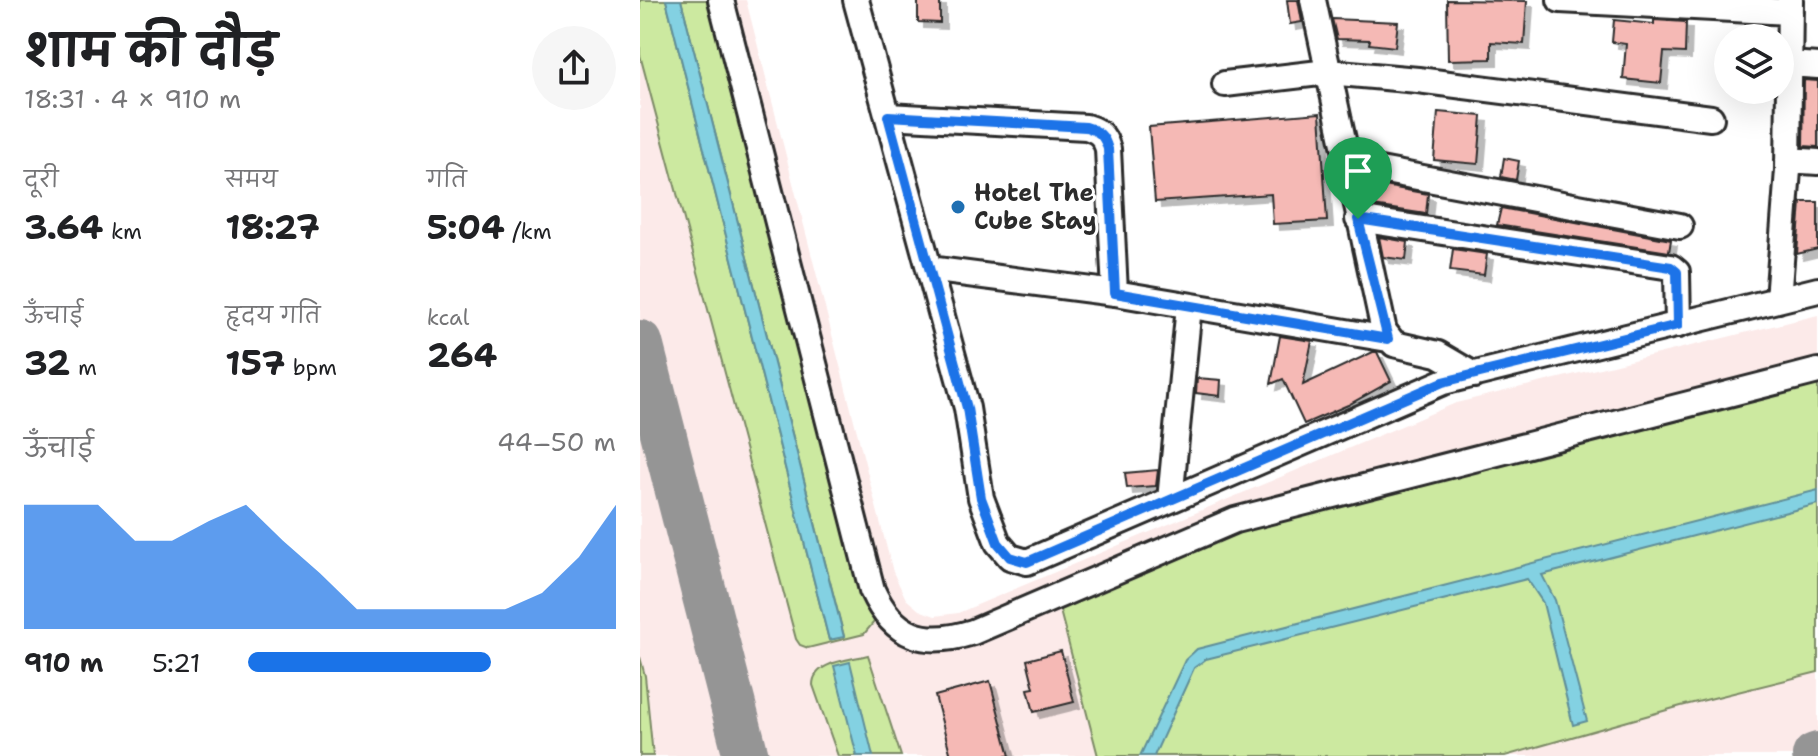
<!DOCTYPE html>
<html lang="hi">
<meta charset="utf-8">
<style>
body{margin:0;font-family:"Shantell Sans","Playpen Sans Deva",sans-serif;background:#f6f6f6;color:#202124;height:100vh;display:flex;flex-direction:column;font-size:30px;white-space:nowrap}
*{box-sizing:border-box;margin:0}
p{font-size:26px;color:#757577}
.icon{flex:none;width:44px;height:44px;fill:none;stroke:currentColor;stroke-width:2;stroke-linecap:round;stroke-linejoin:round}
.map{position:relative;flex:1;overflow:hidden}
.sheet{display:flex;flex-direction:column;background:#fff;width:640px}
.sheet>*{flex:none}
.fabs{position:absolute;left:1074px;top:24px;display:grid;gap:16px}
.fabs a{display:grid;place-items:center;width:80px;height:80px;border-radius:50%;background:#fff;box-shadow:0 8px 32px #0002;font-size:40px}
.pin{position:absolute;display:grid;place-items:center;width:68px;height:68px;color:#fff;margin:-82px -34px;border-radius:50% 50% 50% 0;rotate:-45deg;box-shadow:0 0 8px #0007}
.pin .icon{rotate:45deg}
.round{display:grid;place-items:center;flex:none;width:84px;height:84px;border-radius:42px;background:#f6f6f6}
.summary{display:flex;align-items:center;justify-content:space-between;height:136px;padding:0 24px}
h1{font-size:44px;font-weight:700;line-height:60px}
.figures{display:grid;grid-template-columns:repeat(3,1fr);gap:12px;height:136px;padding:8px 24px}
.figures div{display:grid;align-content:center}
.figures b{font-size:34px;font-weight:700}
.figures small{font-size:22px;font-weight:400}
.figures p{font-size:22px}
.chart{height:224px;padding:16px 24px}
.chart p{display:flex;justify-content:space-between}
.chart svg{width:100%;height:144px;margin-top:8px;fill:#1a73e8;opacity:.7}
ul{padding:0 24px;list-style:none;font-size:26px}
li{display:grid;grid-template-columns:128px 96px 1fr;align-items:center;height:60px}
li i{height:20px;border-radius:10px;background:#1a73e8}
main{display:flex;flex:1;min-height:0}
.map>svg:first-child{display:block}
.built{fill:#fceae9}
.green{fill:#cce9a0;stroke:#7c8a66;stroke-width:2}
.water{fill:#83d1e2;stroke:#608f99;stroke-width:2}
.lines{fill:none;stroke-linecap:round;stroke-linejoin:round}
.taxiway{stroke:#959595;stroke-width:46}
.building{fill:#f5b9b5;stroke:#2b2b2b;stroke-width:2;filter:url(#shadow)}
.minor-casing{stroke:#2b2b2b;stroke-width:30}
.minor{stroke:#fff;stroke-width:24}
.route-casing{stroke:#fff;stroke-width:16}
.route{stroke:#1a73e8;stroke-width:10}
.poi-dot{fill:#1f6fb2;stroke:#fff;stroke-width:3}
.labels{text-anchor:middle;stroke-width:6;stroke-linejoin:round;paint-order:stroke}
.poi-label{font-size:24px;font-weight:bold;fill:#2b2b2b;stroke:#fff;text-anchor:start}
</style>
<main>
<section class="sheet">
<div class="summary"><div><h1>शाम की दौड़</h1><p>18:31 · 4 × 910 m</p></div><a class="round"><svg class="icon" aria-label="share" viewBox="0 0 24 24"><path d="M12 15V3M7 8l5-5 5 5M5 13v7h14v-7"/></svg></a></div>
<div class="figures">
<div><p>दूरी</p><b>3.64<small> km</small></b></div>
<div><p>समय</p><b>18:27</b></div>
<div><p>गति</p><b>5:04<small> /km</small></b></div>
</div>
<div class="figures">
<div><p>ऊँचाई</p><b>32<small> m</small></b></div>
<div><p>हृदय गति</p><b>157<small> bpm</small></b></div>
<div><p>kcal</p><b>264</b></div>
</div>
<div class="chart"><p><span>ऊँचाई</span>44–50 m</p>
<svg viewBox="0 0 160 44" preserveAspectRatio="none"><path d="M0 44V6L10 6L20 6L30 17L40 17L50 11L60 6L70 17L80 27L90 38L100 38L110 38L120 38L130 38L140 33L150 22L160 6V44z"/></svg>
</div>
<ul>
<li><b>910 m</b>5:21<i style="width:66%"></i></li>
</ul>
</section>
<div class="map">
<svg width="1178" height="756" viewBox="0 0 1178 756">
<defs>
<filter id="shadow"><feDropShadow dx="6" dy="6" stdDeviation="0" flood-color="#0004"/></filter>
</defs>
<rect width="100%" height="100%" fill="#fff"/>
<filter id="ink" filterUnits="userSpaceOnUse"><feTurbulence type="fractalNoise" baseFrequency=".0125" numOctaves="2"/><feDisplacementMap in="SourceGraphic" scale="16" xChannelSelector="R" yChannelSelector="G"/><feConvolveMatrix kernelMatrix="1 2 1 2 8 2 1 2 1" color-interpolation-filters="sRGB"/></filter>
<g filter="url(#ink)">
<path class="built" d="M 0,0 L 106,0 L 253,572 L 266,599 L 279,610 L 295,616 L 318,613 L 816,403 L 1178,315 L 1178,756 L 0,756 Z"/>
<path class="green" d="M 0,0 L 26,0 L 189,640 L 204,636 L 41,0 L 69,0 L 234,622 L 224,634 L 168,648 L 160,645 L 156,639 L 0,55 Z
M 1178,380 L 1178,672 L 1041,706 L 865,756 L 458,756 L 418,603 L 566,538 Z
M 228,655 L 261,756 L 198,756 L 173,685 C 173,661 210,660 228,655 Z
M 0,657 L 5,676 L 13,756 L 0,756 Z"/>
<path class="water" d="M 26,0 L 41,0 L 204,637 L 189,640 Z
M 1178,490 L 1178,504 L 902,575 L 915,600 L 947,721 L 933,725 L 903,603 L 887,579 L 566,659 L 554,668 L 514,756 L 500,756 L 545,660 L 557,649 Z
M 210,662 L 233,756 L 217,756 L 194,666 Z"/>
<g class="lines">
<path class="taxiway" d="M 0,343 L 106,756
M 1175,756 L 1178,755"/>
</g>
<path class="building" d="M 278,0 L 300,0 L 300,23 L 278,22 Z
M 647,0 L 658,0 L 662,22 L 650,24 Z
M 807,0 L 887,1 L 884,44 L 851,42 L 851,59 L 808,60 Z
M 692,19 L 758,22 L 755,47 L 729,44 L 730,40 L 697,39 Z
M 974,20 L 1014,24 L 1014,20 L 1046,22 L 1045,53 L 1024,52 L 1021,83 L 983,79 L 986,44 L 972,42 Z
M 1164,80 L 1178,81 L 1178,147 L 1163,146 Z
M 798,112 L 842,116 L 838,164 L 794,160 Z
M 680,113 L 687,221 L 633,224 L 631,194 L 515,202 L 509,127 Z
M 864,158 L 879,161 L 876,180 L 861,177 Z
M 728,183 L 788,194 L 786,214 L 733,206 Z
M 1161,202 L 1178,202 L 1178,249 L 1157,254 Z
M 861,208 L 1031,240 L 1029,252 L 857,225 Z
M 739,237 L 768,242 L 766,260 L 743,257 Z
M 813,249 L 847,254 L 844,275 L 810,271 Z
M 640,336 L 672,341 L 663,385 L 733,352 L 737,352 L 751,381 L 708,405 L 664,424 L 643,379 L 631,384 Z
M 557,378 L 581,380 L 580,396 L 556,393 Z
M 518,470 L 516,486 L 487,488 L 485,473 Z
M 421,651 L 434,702 L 394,712 L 388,689 L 394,688 L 387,660 Z
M 350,681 L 370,756 L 311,756 L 295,696 Z"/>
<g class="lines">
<g class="minor-casing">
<path id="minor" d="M 81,0 L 232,590 C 254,638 285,647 333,632 L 595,520 L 1178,371
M 216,0 L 327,408 L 341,498 L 358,543 L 370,557 L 387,562 L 803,382 L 1178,290
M 673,0 L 744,331 L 754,344 L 798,354 L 834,375
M 920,0 L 1150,12
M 1149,64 L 1178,66
M 585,84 L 688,72 L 778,80 L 1071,118
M 248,116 L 446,127 C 459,131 464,135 468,149 L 475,293
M 1148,160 L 1178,162
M 708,164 L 1040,226
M 718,219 L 1031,267 L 1037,272 L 1038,325
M 289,269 L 475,293 L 748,339
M 1138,300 L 1148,170 L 1150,0
M 530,500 L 549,306"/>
</g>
<use href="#minor" class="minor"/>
</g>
</g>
<g class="lines" filter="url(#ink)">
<g class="route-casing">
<path id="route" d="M 248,116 L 446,127 C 459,131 464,135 468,149 L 475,293 L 748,339 L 718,219 L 1031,267 L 1037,272 L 1038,325 L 803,382 L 387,562 L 370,557 L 358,543 L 341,498 L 327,408 Z"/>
</g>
<use href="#route" class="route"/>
</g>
<circle class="poi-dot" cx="318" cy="207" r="8"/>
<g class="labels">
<g class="poi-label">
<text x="334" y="201">Hotel The<tspan x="334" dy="28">Cube Stay</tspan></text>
</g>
</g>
</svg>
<div class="fabs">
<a><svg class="icon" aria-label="layers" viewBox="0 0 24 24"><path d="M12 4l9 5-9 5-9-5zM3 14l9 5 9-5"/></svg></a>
</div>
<div class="pin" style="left:718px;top:219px;background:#1e9e55"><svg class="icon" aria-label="arrive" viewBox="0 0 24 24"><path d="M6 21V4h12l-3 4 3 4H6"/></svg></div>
</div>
</main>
